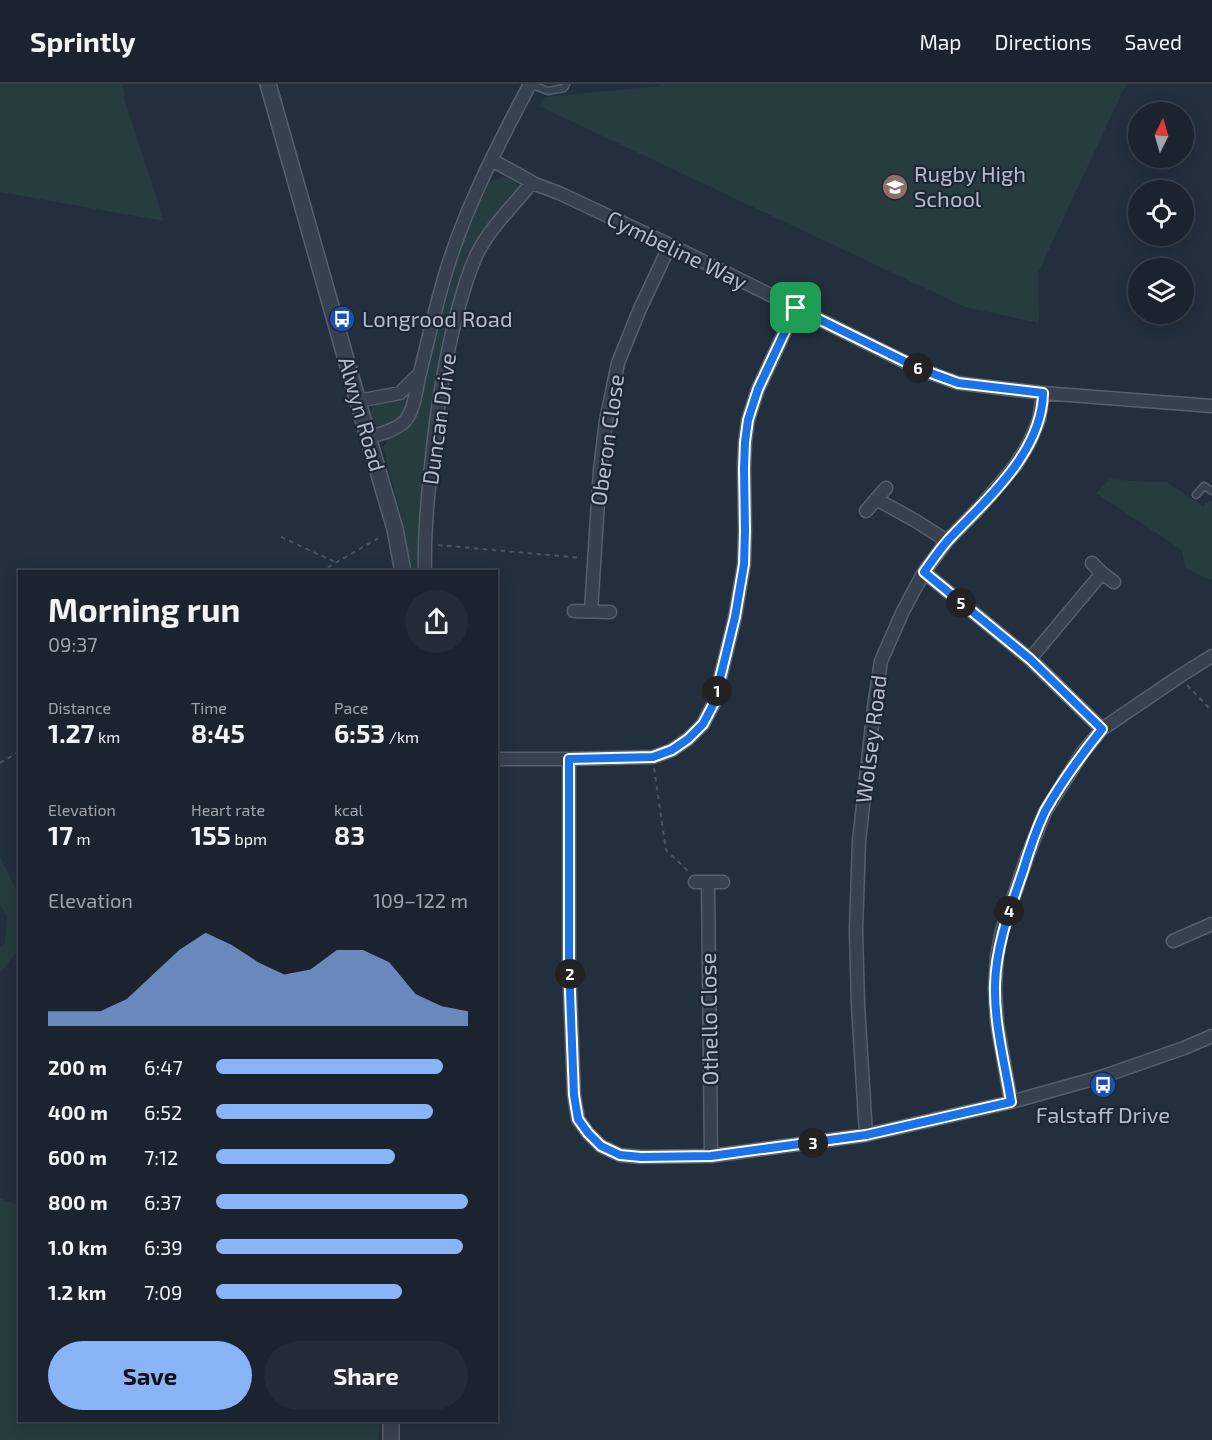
<!DOCTYPE html>
<meta charset="utf-8">
<style>
body{margin:0;font-family:"Exo 2",sans-serif;background:#242b36;color:#f1f3f6;height:100vh;display:flex;flex-direction:column;font-size:22px;white-space:nowrap}
*{box-sizing:border-box;margin:0}
p{font-size:20px;color:#a0a4aa}
.icon{flex:none;width:33px;height:33px;fill:none;stroke:currentColor;stroke-width:2;stroke-linecap:round;stroke-linejoin:round}
.map{position:relative;flex:1;overflow:hidden}
.panel{position:absolute;left:18px;top:486px;width:480px;height:852px;display:flex;flex-direction:column;background:#1b232e;border-radius:0px;box-shadow:0 3px 15px #0003,0 0 0 2px #39404a}
.panel>*{flex:none}
.needle{width:39px;rotate:5deg}
.buttons{position:absolute;left:1128px;top:18px;display:grid;gap:12px}
.buttons a{display:grid;place-items:center;width:66px;height:66px;border-radius:50%;background:#1b232e;box-shadow:0 3px 15px #0003,0 0 0 2px #39404a;font-size:30px}
.pin{position:absolute;display:grid;place-items:center;width:51px;height:51px;color:#fff;margin:-26px;border-radius:12px;box-shadow:0 3px 9px #0006}
.km{position:absolute;width:30px;height:30px;margin:-15px;border-radius:50%;background:#222;color:#fff;font-size:16px;line-height:30px;text-align:center}
.round{display:grid;place-items:center;flex:none;width:63px;height:63px;border-radius:32px;background:#242b36}
.overview{display:flex;align-items:center;justify-content:space-between;height:102px;padding:0 30px}
h1{font-size:33px;font-weight:700;line-height:45px}
.figures{display:grid;grid-template-columns:repeat(3,1fr);gap:9px;height:102px;padding:6px 30px}
.figures div{display:grid;align-content:center}
.figures b{font-size:26px;font-weight:700}
.figures small{font-size:16px;font-weight:400}
.figures p{font-size:16px}
.chart{height:168px;padding:12px 30px}
.chart p{display:flex;justify-content:space-between}
.chart svg{width:100%;height:108px;margin-top:6px;fill:#8ab4f8;opacity:.7}
.cta{display:flex;gap:12px;margin-top:auto;padding:12px 30px}
.cta a{flex:1;height:69px;border-radius:36px;background:#8ab4f8;color:#111;font-size:24px;font-weight:700;line-height:69px;text-align:center}
.cta a+a{background:#242b36;color:#f1f3f6}
ul{padding:0 30px;list-style:none;font-size:20px}
li{display:grid;grid-template-columns:96px 72px 1fr;align-items:center;height:45px}
li i{height:15px;border-radius:8px;background:#8ab4f8}
header{display:flex;align-items:center;gap:36px;box-sizing:border-box;height:84px;padding:0 30px;background:#1b232e;border-bottom:2px solid #39404a}
header strong{font-size:28px}
nav{display:flex;gap:33px;margin-inline-start:auto;font-size:21px}
.map>svg:first-child{display:block}
.green{fill:#263c3f}
.lines{fill:none;stroke-linecap:round;stroke-linejoin:round}
.service-casing{stroke:#565f6c;stroke-width:9}
.minor-casing{stroke:#565f6c;stroke-width:15}
.tertiary-casing{stroke:#565f6c;stroke-width:18}
.path{stroke:#44595c;stroke-width:2;stroke-dasharray:4.5 4.5;stroke-linecap:butt}
.service{stroke:#38414e;stroke-width:6}
.minor{stroke:#38414e;stroke-width:12}
.tertiary{stroke:#38414e;stroke-width:15}
.route-casing{stroke:#fff;stroke-width:12}
.route{stroke:#1a73e8;stroke-width:8}
.labels{text-anchor:middle;stroke-width:4.5;stroke-linejoin:round;paint-order:stroke}
.poi-label{font-size:22px;fill:#b4bcc9;stroke:#1d2633;text-anchor:start}
.street-label{font-size:22px;fill:#b4bcc9;stroke:#1d2633}
</style>
<header>
<strong>Sprintly</strong>
<nav><a>Map</a><a>Directions</a><a>Saved</a></nav>
</header>
<div class="map">
<svg width="1212" height="1356" viewBox="0 0 1212 1356">
<rect width="100%" height="100%" fill="#242f3e"/>
<path class="green" d="M 0,0 L 123,0 L 125,17 L 164,137 L 0,108 Z
M 660,0 L 1126,0 L 1038,189 L 1039,239 L 965,223 L 539,22 L 545,13 L 660,2 Z
M 505,93 L 517,99 L 517,109 L 483,148 L 465,185 L 449,238 L 433,311 L 425,374 L 419,436 L 420,487 L 410,487 C 407,445 394,405 383,364 L 388,354 L 397,349 L 416,327 L 458,173 L 475,128 L 490,97 Z
M 404,312 L 407,316 C 406,321 405,327 402,331 C 396,340 383,343 373,341 L 370,329 L 375,320 Z
M 1110,395 L 1146,398 L 1166,398 L 1203,422 L 1207,418 L 1212,417 L 1212,495 L 1210,496 L 1185,484 L 1182,466 L 1096,409 Z
M 0,772 L 20,814 L 19,865 L 0,889 L 0,863 L 5,859 L 7,833 L 0,821 Z
M 0,1114 L 19,1122 L 20,1336 L 380,1337 L 379,1356 L 0,1356 Z"/>
<g class="lines">
<g class="service-casing">
<path id="service" d="M 530,0 L 548,7 L 564,4 L 566,0
M 1196,411 L 1204,402 L 1212,407"/>
</g>
<g class="minor-casing">
<path id="minor" d="M 492,76 L 535,100 L 559,109 L 670,161 L 919,285 L 958,299 L 991,303 L 1043,309 L 1212,322
M 420,289 C 428,256 436,221 446,188 C 465,124 499,59 530,0
M 358,317 L 400,309 L 420,289 C 416,304 415,328 403,339 C 393,347 380,350 368,353
M 876,415 L 916,437 L 947,457
M 866,427 L 886,404
M 1092,479 L 1102,489 L 1114,498
M 425,488 C 424,449 428,411 432,373 C 437,324 444,280 456,233 C 462,211 468,188 478,168 C 490,144 512,123 529,102 L 535,100
M 924,488 L 1030,575 L 1102,645
M 574,527 L 610,528
M 591,527 L 600,386 L 606,337 L 618,279 L 639,227 L 670,161
M 1030,575 L 1102,489
M 496,675 L 569,675 L 653,673 L 672,666 L 688,655 L 703,640 L 714,619 L 735,533 L 744,480 L 745,446 L 744,384 L 745,358 L 748,336 L 758,305 L 796,224
M 569,675 L 569,882 L 574,1011 L 578,1035 L 588,1049 L 601,1062 L 620,1071 L 641,1073 L 711,1072 L 866,1051 L 1011,1018 L 1104,992 L 1184,964 L 1212,952
M 695,798 L 723,798
M 708,798 L 711,1072
M 1173,857 L 1212,840
M 1011,1018 L 997,939 L 995,904 L 997,872 L 1002,847 L 1027,773 L 1045,728 L 1083,668 L 1102,645 L 1180,592 L 1212,572
M 866,1051 L 858,921 L 856,847 L 859,757 L 874,623 L 881,577 L 903,527 L 924,488 L 947,457 L 981,422 L 1015,382 L 1029,359 L 1039,336 L 1043,309"/>
</g>
<g class="tertiary-casing">
<path id="tertiary" d="M 268,0 L 368,353 L 395,445 L 403,488
M 391,1356 L 391,1336"/>
</g>
<path class="path" d="M 281,453 L 335,478
M 438,461 L 582,474
M 320,488 L 382,452
M 1187,601 L 1212,627
M 0,679 L 20,667
M 654,684 L 666,766 L 689,788"/>
<use href="#service" class="service"/>
<use href="#minor" class="minor"/>
<use href="#tertiary" class="tertiary"/>
</g>
<g class="lines">
<g class="route-casing">
<path id="route" d="M 796,224 L 920,285 L 958,299 L 1043,309 C 1042,368 987,415 949,455 C 940,465 932,477 924,488 L 1030,575 L 1102,645 C 1082,670 1061,699 1045,727 C 1036,746 1029,767 1023,787 C 1010,825 996,861 995,901 C 994,940 1005,980 1011,1018 L 866,1051 L 711,1072 L 641,1073 L 620,1071 L 601,1062 L 588,1049 L 578,1035 L 574,1011 L 569,882 L 569,675 L 653,673 L 672,666 L 688,655 L 703,640 L 714,619 L 735,533 L 744,480 L 745,447 L 744,384 L 745,358 L 748,336 L 758,305 Z"/>
</g>
<use href="#route" class="route"/>
</g>
<defs>
<g id="school-disc" transform="scale(1.35)"><circle r="9.5" fill="#8d6e63" stroke="#1d2633"/><path d="M0-5L7-2L0 1L-7-2ZM-4 1L0 2.5L4 1V4Q0 6-4 4Z" fill="#fff"/></g>
<g id="bus-disc" transform="scale(1.35)"><circle r="9.5" fill="#1a4fb4" stroke="#1d2633"/><path d="M-5-6H5V4H4V6H2V4H-2V6H-4V4H-5ZM-3.5-4V0h7V-4ZM-3.5 1.2v1.5H-2V1.2ZM2 1.2v1.5H3.5V1.2Z" fill="#fff"/></g>
</defs>
<g fill-rule="evenodd">
<use href="#school-disc" x="895" y="103"/>
<use href="#bus-disc" x="342" y="235"/>
<use href="#bus-disc" x="1103" y="1001"/>
</g>
<g class="labels">
<g class="poi-label">
<text x="914" y="98">Rugby High<tspan x="914" dy="25">School</tspan></text>
<text x="362" y="243">Longrood Road</text>
<text x="1103" y="1039" text-anchor="middle">Falstaff Drive</text>
</g>
<g class="street-label">
<text transform="translate(677 166) rotate(26)" y="8">Cymbeline Way</text>
<text transform="translate(362 330) rotate(74)" y="8">Alwyn Road</text>
<text transform="translate(439 335) rotate(-82)" y="8">Duncan Drive</text>
<text transform="translate(607 356) rotate(-82)" y="8">Oberon Close</text>
<text transform="translate(871 655) rotate(-83)" y="8">Wolsey Road</text>
<text transform="translate(709 935) rotate(-91)" y="8">Othello Close</text>
</g>
</g>
</svg>
<div class="buttons">
<a><svg class="needle" viewBox="-14 -14 28 28"><path d="M0-13l5 13h-10z" fill="#e53935"/><path d="M0 13l5-13h-10z" fill="#a0a4aa"/></svg></a>
<a><svg class="icon" aria-label="locate" viewBox="0 0 24 24"><circle cx="12" cy="12" r="6"/><path d="M12 2v4M12 18v4M2 12h4M18 12h4"/></svg></a>
<a><svg class="icon" aria-label="layers" viewBox="0 0 24 24"><path d="M12 4l9 5-9 5-9-5zM3 14l9 5 9-5"/></svg></a>
</div>
<div class="pin" style="left:796px;top:224px;background:#1e9e55"><svg class="icon" aria-label="arrive" viewBox="0 0 24 24"><path d="M6 21V4h12l-3 4 3 4H6"/></svg></div>
<b class="km" style="left:717px;top:607px">1</b>
<b class="km" style="left:570px;top:890px">2</b>
<b class="km" style="left:813px;top:1059px">3</b>
<b class="km" style="left:1009px;top:827px">4</b>
<b class="km" style="left:961px;top:519px">5</b>
<b class="km" style="left:918px;top:284px">6</b>
<section class="panel">
<div class="overview"><div><h1>Morning run</h1><p>09:37</p></div><a class="round"><svg class="icon" aria-label="share" viewBox="0 0 24 24"><path d="M12 15V3M7 8l5-5 5 5M5 13v7h14v-7"/></svg></a></div>
<div class="figures">
<div><p>Distance</p><b>1.27<small> km</small></b></div>
<div><p>Time</p><b>8:45</b></div>
<div><p>Pace</p><b>6:53<small> /km</small></b></div>
</div>
<div class="figures">
<div><p>Elevation</p><b>17<small> m</small></b></div>
<div><p>Heart rate</p><b>155<small> bpm</small></b></div>
<div><p>kcal</p><b>83</b></div>
</div>
<div class="chart"><p><span>Elevation</span>109–122 m</p>
<svg viewBox="0 0 160 44" preserveAspectRatio="none"><path d="M0 44V38L10 38L20 38L30 33L40 23L50 13L60 6L70 11L80 18L90 23L100 21L110 13L120 13L130 18L140 31L150 36L160 38V44z"/></svg>
</div>
<ul>
<li><b>200 m</b>6:47<i style="width:90%"></i></li>
<li><b>400 m</b>6:52<i style="width:86%"></i></li>
<li><b>600 m</b>7:12<i style="width:71%"></i></li>
<li><b>800 m</b>6:37<i style="width:100%"></i></li>
<li><b>1.0 km</b>6:39<i style="width:98%"></i></li>
<li><b>1.2 km</b>7:09<i style="width:74%"></i></li>
</ul>
<div class="cta"><a>Save</a><a>Share</a></div>
</section>
</div>
